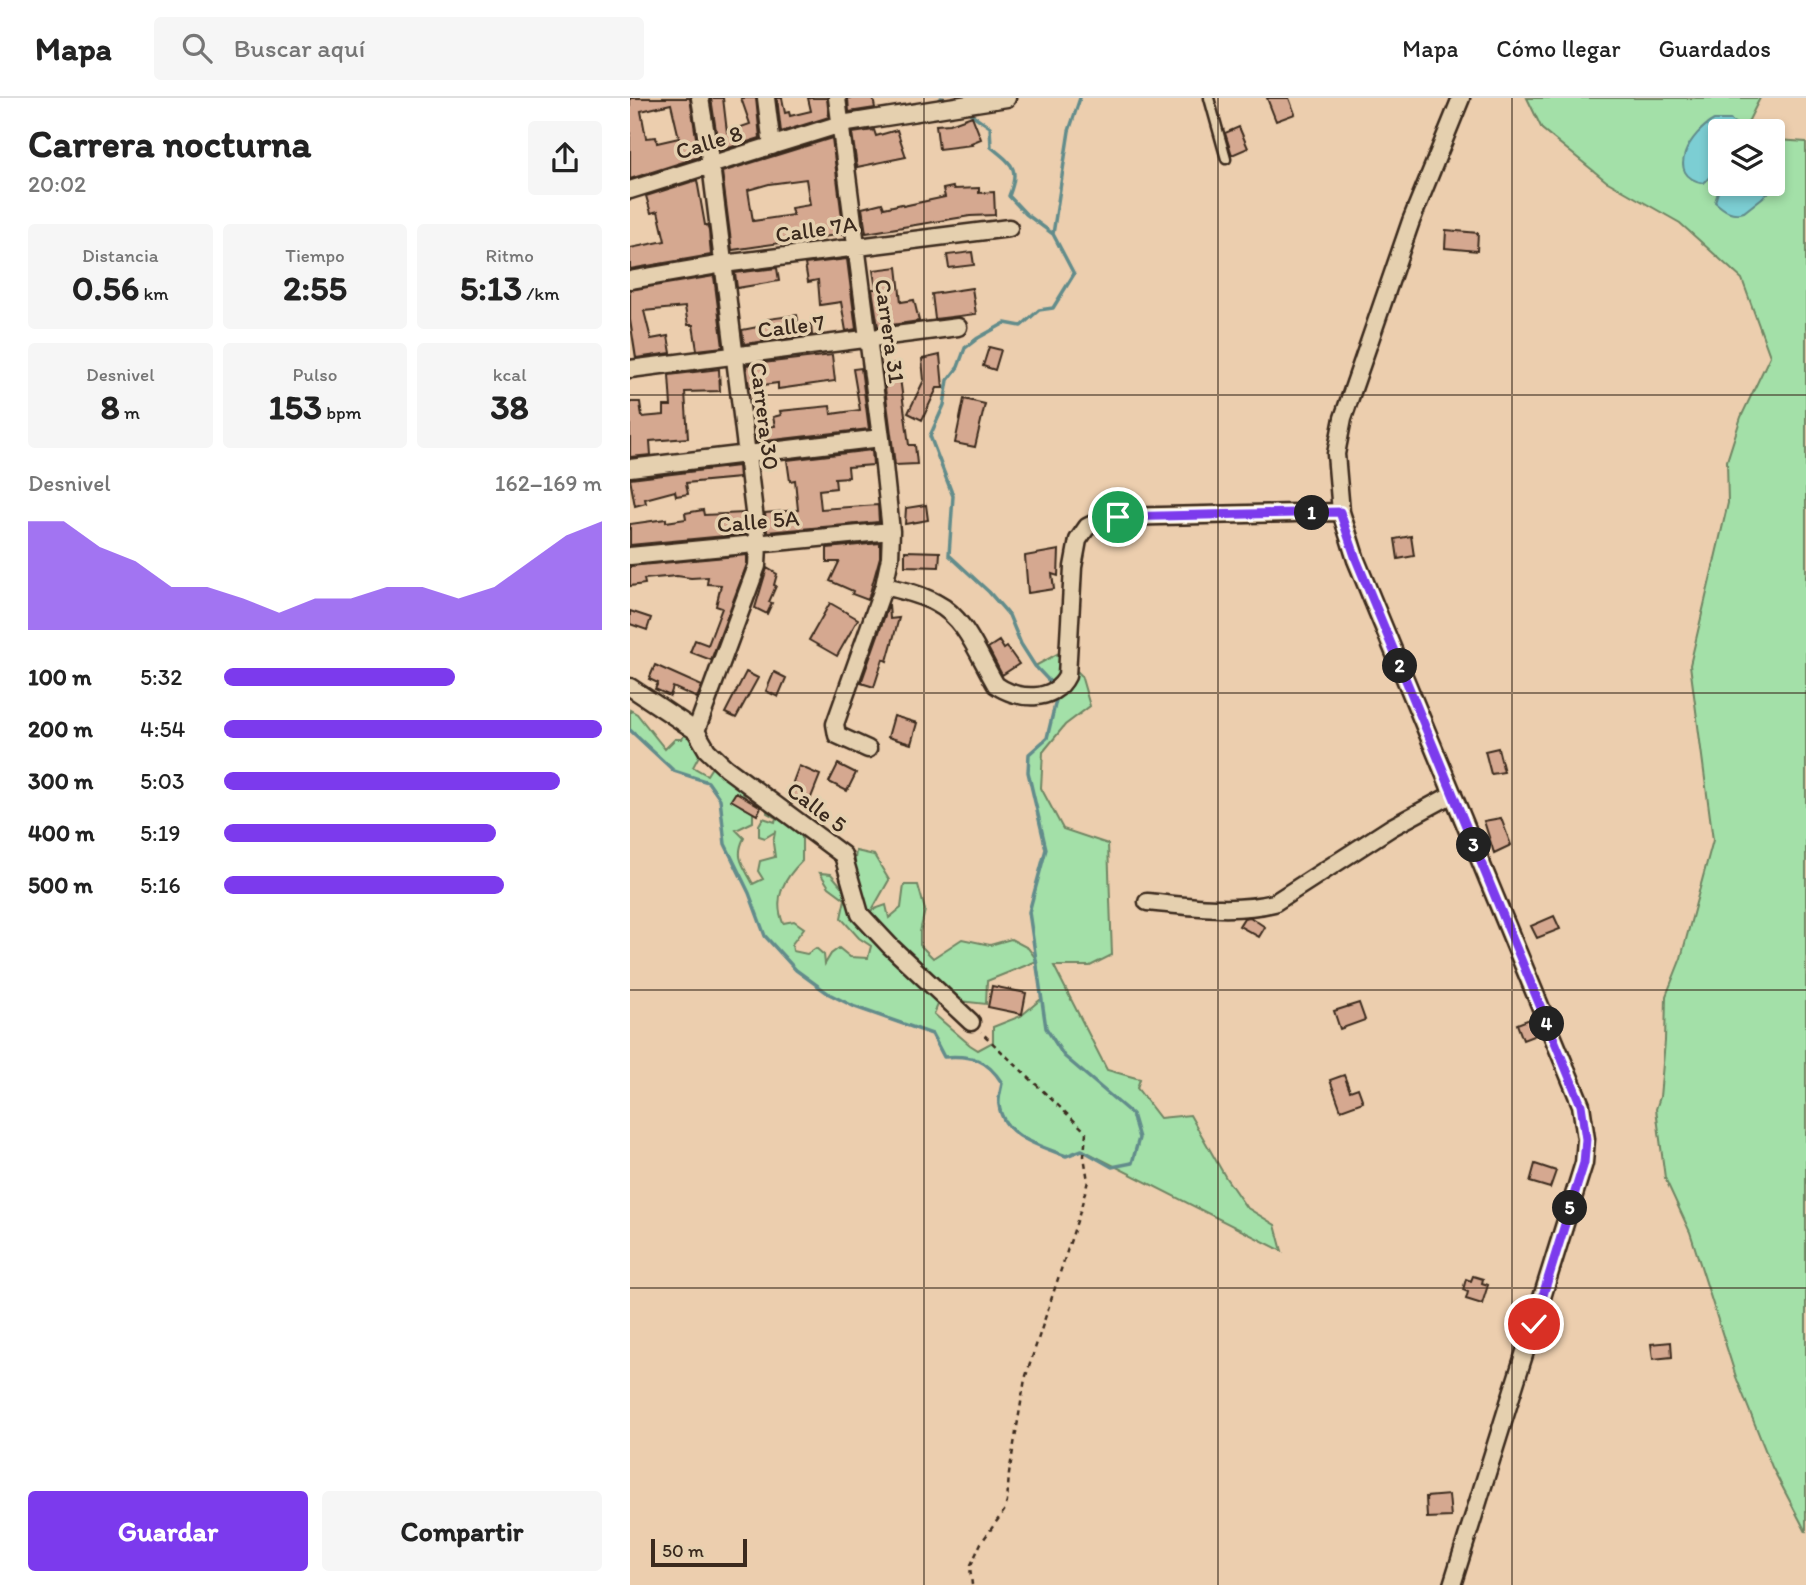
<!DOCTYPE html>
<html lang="es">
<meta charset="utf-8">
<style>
body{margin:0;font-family:Itim,sans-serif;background:#f6f6f6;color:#222;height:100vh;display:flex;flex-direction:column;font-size:26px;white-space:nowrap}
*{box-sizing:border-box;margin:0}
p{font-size:23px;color:#767676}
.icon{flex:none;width:38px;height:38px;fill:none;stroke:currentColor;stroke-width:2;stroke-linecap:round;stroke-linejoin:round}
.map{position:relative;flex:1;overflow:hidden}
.drawer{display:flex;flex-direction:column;background:#fff;width:630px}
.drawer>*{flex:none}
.buttons{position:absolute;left:1078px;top:21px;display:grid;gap:14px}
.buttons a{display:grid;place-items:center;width:77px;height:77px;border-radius:7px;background:#fff;box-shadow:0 4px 10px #0003;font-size:35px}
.scale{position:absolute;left:21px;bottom:18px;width:96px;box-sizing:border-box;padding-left:7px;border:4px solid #3b2a1e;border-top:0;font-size:19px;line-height:24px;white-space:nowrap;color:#3b2a1e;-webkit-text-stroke:5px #e5d0af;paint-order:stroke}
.pin{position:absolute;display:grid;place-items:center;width:60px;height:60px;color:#fff;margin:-30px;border:4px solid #fff;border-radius:50%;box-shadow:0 2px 7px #0007}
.km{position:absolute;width:35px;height:35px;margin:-18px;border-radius:50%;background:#222;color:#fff;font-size:19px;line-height:35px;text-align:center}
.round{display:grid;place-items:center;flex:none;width:74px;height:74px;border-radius:7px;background:#f6f6f6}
.summary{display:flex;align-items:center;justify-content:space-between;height:119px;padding:0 28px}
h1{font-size:38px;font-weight:700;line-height:52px}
.metrics{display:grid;grid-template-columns:repeat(3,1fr);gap:10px;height:119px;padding:7px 28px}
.metrics div{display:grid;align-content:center;border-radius:7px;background:#f6f6f6;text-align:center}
.metrics b{font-size:35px;font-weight:700}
.metrics small{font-size:19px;font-weight:400}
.metrics p{font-size:19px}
.chart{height:196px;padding:14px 28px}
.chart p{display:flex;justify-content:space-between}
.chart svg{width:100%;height:126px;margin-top:7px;fill:#7c3aed;opacity:.7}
.button{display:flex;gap:14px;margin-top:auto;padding:14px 28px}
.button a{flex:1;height:80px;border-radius:7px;background:#7c3aed;color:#fff;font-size:28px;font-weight:700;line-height:80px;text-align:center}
.button a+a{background:#f6f6f6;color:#222}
ul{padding:0 28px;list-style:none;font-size:23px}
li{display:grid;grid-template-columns:112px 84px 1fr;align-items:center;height:52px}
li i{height:18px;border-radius:9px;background:#7c3aed}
header{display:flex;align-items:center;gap:42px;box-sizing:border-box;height:98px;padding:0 35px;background:#fff;border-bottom:2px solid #e0e0e0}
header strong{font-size:33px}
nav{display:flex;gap:38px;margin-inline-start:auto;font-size:24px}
.search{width:490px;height:63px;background:#f6f6f6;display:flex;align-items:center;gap:18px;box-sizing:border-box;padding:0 24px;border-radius:7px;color:#767676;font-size:26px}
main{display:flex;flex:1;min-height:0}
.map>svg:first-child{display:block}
.green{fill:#a3e0a8;stroke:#6f8563;stroke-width:2;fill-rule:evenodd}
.water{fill:#7cced3;stroke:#628c8b;stroke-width:2}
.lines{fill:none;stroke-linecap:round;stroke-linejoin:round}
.stream{stroke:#628c8b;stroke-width:3.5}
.building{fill:#d5a890;stroke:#3b2a1e;stroke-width:2;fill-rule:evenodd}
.service-casing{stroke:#3b2a1e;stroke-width:13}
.minor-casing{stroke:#3b2a1e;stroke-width:21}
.path{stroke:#3b2a1e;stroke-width:2.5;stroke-dasharray:5 5;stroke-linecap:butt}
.service{stroke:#e5d0af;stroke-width:8}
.minor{stroke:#e5d0af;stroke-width:16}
.route-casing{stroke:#fff;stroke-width:14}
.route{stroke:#7c3aed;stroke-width:9}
.grid{fill:none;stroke:#3b2a1e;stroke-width:2;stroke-opacity:0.55}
.labels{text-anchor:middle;stroke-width:7;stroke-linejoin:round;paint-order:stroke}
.street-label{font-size:23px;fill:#3b2a1e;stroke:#e5d0af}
</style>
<header>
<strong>Mapa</strong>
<div class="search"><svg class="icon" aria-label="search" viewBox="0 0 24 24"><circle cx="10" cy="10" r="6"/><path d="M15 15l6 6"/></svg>Buscar aquí</div>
<nav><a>Mapa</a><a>Cómo llegar</a><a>Guardados</a></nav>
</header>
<main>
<section class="drawer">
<div class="summary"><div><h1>Carrera nocturna</h1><p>20:02</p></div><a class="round"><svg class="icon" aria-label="share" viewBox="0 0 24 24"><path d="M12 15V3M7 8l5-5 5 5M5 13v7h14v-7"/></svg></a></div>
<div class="metrics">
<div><p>Distancia</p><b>0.56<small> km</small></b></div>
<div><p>Tiempo</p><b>2:55</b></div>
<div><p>Ritmo</p><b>5:13<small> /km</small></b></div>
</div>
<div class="metrics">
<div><p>Desnivel</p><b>8<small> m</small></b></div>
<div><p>Pulso</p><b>153<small> bpm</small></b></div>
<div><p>kcal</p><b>38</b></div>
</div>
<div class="chart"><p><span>Desnivel</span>162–169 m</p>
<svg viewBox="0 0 160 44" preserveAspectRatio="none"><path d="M0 44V6L10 6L20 15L30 20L40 29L50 29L60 33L70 38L80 33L90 33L100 29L110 29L120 33L130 29L140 20L150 11L160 6V44z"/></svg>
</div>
<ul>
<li><b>100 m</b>5:32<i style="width:61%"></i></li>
<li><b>200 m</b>4:54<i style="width:100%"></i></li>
<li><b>300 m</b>5:03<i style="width:89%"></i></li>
<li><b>400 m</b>5:19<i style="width:72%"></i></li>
<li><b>500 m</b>5:16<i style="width:74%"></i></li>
</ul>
<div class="button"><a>Guardar</a><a>Compartir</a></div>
</section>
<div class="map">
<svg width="1176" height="1487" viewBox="0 0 1176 1487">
<rect width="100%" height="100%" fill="#ecceae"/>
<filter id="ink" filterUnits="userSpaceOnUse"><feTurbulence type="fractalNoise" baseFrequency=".0143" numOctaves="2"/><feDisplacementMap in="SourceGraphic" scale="14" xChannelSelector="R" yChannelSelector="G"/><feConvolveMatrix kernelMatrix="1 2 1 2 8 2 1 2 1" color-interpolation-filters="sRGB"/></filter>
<g filter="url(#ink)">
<path class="green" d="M 897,0 L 1130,0 L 1118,24 L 1133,33 L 1090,33 L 1090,86 L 1143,86 L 1143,39 L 1148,42 L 1176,44 L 1176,1434 L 1142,1369 L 1106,1279 L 1060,1134 L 1035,1080 L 1026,1011 L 1030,999 L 1035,943 L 1036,898 L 1051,860 L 1083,742 L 1060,567 L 1098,405 L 1097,363 L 1111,319 L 1140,258 L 1112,181 L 1050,125 L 976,83 L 912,31 Z
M 429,555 L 451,577 L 460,608 L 435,627 L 413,654 L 411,690 L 433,731 L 478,746 L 482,857 L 460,868 L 424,868 L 477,972 L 510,981 L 507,990 L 530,1020 L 560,1017 L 596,1080 L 616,1109 L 645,1127 L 652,1153 L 453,1052 L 436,1058 C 410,1048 374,1039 369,1007 C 368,1000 371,992 372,985 C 357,961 342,957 314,959 L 302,936 L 225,909 L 199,896 L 166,872 L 135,838 L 119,795 L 95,746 L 90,701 L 78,684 L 44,673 L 0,632 L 0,612 L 7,616 L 35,651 L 45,641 L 52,641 L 56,634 L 71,654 L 63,669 L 77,677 L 84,666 L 110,689 L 115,699 L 111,708 L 123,714 L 123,724 L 106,732 L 114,740 C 104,760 114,768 123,786 L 133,781 L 128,773 L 130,763 L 145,759 L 143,745 L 145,734 L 135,740 L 129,738 L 129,727 L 133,720 L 145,724 L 146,720 L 137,715 L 137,709 L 172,730 L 172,763 C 154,781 143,799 153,825 L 164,823 L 174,830 L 162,846 L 163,853 L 177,856 L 186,850 L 194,857 L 195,866 L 201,856 L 209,850 L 220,859 L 238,860 L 241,848 L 229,840 L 211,820 L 215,801 L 199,789 L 190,775 L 201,776 L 211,788 L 222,784 L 226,753 L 244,757 L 259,782 L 242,812 L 256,807 L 259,820 L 271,810 L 274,787 L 288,787 L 295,812 L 290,834 L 290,847 L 303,860 L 332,841 L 360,847 L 381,841 L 398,850 L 406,861 L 399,814 L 416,751 L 398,674 L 399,656 L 417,640 L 427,598 L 423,587 L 405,568 ZM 407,863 L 411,901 L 391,918 L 363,929 L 363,944 L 348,952 L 340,947 L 304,916 L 312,897 L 329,903 L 356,906 L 357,883 Z"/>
<path class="water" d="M 1084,22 L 1100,22 L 1108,27 L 1109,33 L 1090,33 L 1090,67 L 1074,85 C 1033,78 1061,34 1084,22 Z
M 1143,66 L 1151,69 L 1155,82 L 1114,114 C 1102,118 1094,112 1085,104 L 1088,94 L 1097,86 L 1143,86 Z"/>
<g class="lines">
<path class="stream" d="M 311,0 L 323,2
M 337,13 L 360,29 L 361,49 C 383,67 390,70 379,98 L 396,116 L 423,136
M 423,587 L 405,568 L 391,546 L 379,517 L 359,494 L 319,457 L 323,398 L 300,338 L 314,307 L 318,282 L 328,269 L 335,250 L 348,240 L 375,225 L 391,228 L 409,212 L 423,210 L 444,176 L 423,136 L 439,33 L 450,0
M 0,632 L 44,673 L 78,684 L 90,701 L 95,746 L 119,795 L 135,838 L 166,872 L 199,896 L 225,909 L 302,936 L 314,959 C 342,957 357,961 372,985 C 371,992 368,1000 369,1007 C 373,1039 410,1048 436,1058 L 452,1052 L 482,1069 L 502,1065 L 509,1040 L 502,1016 L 434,958 L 416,930 L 399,814 L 416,751 L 398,674 L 399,656 L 417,640 L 427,598"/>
</g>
<path class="building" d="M 0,0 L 60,0 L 69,59 L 0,81 ZM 41,6 L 49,40 L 27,45 L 26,39 L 16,40 L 11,13 Z
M 81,0 L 93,0 L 97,34 L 120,26 L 111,0 L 126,0 L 130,40 L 89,53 Z
M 147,0 L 152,0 L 155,15 L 159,14 L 160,18 L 181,13 L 178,0 L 197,0 L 199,19 L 151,34 Z
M 218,0 L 243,0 L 245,10 L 219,14 Z
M 637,0 L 659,0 L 665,16 L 646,23 Z
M 342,18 L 351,41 L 341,45 L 342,47 L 309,51 L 306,27 L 320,26 Z
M 609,29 L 618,50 L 602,57 L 595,35 Z
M 244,32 L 246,38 L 267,32 L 276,59 L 227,69 L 222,35 Z
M 202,40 L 214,136 L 102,152 L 92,74 ZM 176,81 L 180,107 L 161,110 L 163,117 L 123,123 L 118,92 L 139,86 Z
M 67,82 L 75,127 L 77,127 L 79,133 L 81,157 L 0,171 L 0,150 L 35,143 L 28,113 L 21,115 L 16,98 Z
M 323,89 L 324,91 L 349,90 L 349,95 L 364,94 L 365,117 L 340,118 L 236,135 L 232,110 L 252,105 L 254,110 L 272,106 L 273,108 L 315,99 L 313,91 Z
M 816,132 L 848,135 L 847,153 L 815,150 Z
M 342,154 L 344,167 L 319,170 L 317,157 Z
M 217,161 L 226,231 L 216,233 L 211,204 L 190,207 L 188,182 L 178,184 L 175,166 Z
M 267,169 L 271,204 L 284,202 L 289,223 L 248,229 L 242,191 L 246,191 L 243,172 Z
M 147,170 L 149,183 L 107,190 L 105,175 Z
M 84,178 L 93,249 L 67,252 L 63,227 L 58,227 L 55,209 L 14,213 L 21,241 L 38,238 L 41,255 L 6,260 L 0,222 L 0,192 Z
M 342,190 L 346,216 L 305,221 L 302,196 Z
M 167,217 L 169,227 L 181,226 L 182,237 L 114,246 L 112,232 L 138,227 L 138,221 Z
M 359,249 L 371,252 L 365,272 L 353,268 Z
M 202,257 L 205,283 L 148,291 L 148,285 L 119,289 L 116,267 Z
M 310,257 L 313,290 L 307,290 L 292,322 L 278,315 L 294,282 L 292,261 Z
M 268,265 L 279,347 L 285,347 L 287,366 L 265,367 L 252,267 Z
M 231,270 L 239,331 L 126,344 L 124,331 L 145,328 L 143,319 L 151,317 L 150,313 L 200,308 L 201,316 L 230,312 L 223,271 Z
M 89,271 L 90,293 L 55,294 L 58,340 L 20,343 L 21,357 L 0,359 L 0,304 L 10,304 L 12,319 L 34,317 L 34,308 L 41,308 L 39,277 Z
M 334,301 L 355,306 L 345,349 L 325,345 Z
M 242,352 L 243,367 L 218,369 L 219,379 L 205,380 L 206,390 L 189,392 L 191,411 L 248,407 L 249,424 L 137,434 L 135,415 L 168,412 L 165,382 L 160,383 L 157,362 Z
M 108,368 L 109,380 L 56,385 L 58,396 L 46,398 L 45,393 L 15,401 L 16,405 L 5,408 L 0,381 Z
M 296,407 L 298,422 L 275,426 L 276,410 Z
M 73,412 L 74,417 L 114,415 L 116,436 L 0,447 L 0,426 L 36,421 L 36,424 L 56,421 L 55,415 Z
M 781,438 L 784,458 L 768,461 L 765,441 Z
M 250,445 L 250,459 L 238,502 L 222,496 L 223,493 L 200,483 L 209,464 L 197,464 L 197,450 Z
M 429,452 L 428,478 L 422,476 L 424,491 L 398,495 L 395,458 Z
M 275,453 L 310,454 L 309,469 L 275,468 Z
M 117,457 L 117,466 L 81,562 L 60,554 L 65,542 L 78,547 L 92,510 L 86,508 L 91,487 L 77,486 L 78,479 L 61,480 L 47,478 L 14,481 L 15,486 L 0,488 L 0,468 Z
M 137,470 L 147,476 L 144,487 L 146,488 L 139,504 L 142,505 L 137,516 L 125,510 Z
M 200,505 L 228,521 L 207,558 L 179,542 Z
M 259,506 L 260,521 L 269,520 L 257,563 L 253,561 L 244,589 L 231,585 Z
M 0,513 L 21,520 L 17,532 L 0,526 Z
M 369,543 L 374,551 L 377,549 L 389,566 L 372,577 L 358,550 Z
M 25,567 L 72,588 L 67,600 L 43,589 L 40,598 L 25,591 L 28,585 L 19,581 Z
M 116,574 L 128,580 L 106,620 L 95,615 Z
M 144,574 L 156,580 L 148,599 L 136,593 Z
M 264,618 L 287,625 L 281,646 L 258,639 Z
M 868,650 L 874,674 L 861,676 L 855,653 Z
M 208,666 L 226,675 L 217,693 L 199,684 Z
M 169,668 L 190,677 L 178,707 L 160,697 L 166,686 L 163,684 Z
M 106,694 L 131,709 L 127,717 L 101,702 Z
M 871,720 L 881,747 L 864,755 L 854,723 Z
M 924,818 L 930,831 L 907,840 L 901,828 Z
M 620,819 L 635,829 L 629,839 L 609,828 L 614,820 Z
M 362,888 L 396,895 L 392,916 L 358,909 Z
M 729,905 L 735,922 L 710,931 L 704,913 Z
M 900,921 L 906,937 L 893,942 L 887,926 Z
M 714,977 L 720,993 L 728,990 L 733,1004 L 711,1012 L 700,982 Z
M 905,1066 L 926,1073 L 920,1090 L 900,1084 Z
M 843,1178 L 853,1181 L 852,1185 L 858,1187 L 852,1206 L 836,1201 L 838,1194 L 833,1192 L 836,1181 L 841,1183 Z
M 1041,1244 L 1042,1259 L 1023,1261 L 1021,1246 Z
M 819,1397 L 821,1419 L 797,1420 L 796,1399 Z"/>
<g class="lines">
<g class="service-casing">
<path id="service" d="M 579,0 L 596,61"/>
</g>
<g class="minor-casing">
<path id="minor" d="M 136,0 L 142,48
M 207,0 L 251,340 L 261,433 L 260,460 L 254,488 L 205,626 L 207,637 L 238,651
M 0,92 L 211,26 L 377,0
M 0,182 L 93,166 L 379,130
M 0,271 L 328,229
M 0,370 L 251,340
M 0,458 L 261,433
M 254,488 C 271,492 290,496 306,505 C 336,520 349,559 366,587 C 387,602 424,605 437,578 L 443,469 L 448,442 L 457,429 L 475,420 L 488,419 L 711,414
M 0,589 L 66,633 L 77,652 L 96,670 L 213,757 L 230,816 L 260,848 L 341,924
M 66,633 L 127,468 L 128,446 L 81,67 L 70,0
M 517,804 C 559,808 603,815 644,805 L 762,729 L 823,696
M 822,1487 L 954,1065 L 956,1041 L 951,1007 L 726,462 L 711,414 L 706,356 L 713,320 L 781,123 L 831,0"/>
</g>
<path class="path" d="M 342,1487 L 340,1469 L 351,1445 L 374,1413 L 377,1404 L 379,1376 L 395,1281 L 449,1117 L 458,1083 L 454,1058 L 456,1034 L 351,934"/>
<use href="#service" class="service"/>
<use href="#minor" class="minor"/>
</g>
</g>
<g class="lines" filter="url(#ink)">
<g class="route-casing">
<path id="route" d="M 488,419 L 710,414 L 726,461 L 951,1007 L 956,1041 L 954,1065 L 904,1226"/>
</g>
<use href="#route" class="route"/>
</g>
<path class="grid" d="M 294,0 L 294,1487M 588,0 L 588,1487M 882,0 L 882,1487M 0,297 L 1176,297M 0,595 L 1176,595M 0,892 L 1176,892M 0,1190 L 1176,1190"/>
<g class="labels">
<g class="street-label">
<text transform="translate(79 44) rotate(-17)" y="8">Calle 8</text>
<text transform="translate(186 131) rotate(-8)" y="8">Calle 7A</text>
<text transform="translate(161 228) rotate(-7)" y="8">Calle 7</text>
<text transform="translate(260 233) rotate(82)" y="8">Carrera 31</text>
<text transform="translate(135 318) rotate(83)" y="8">Carrera 30</text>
<text transform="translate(128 423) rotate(-5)" y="8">Calle 5A</text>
<text transform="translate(187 709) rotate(37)" y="8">Calle 5</text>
</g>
</g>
</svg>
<div class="buttons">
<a><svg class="icon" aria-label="layers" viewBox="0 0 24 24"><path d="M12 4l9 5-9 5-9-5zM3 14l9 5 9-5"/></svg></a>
</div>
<div class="scale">50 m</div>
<div class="pin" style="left:488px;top:419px;background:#1e9e55"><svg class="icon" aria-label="arrive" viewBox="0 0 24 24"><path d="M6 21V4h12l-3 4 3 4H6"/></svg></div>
<div class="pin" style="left:904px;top:1226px;background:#d93025"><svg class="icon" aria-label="check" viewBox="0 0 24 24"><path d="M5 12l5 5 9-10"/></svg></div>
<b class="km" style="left:682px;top:415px">1</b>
<b class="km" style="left:770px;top:568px">2</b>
<b class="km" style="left:844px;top:747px">3</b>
<b class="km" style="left:917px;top:926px">4</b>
<b class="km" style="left:940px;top:1110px">5</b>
</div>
</main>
